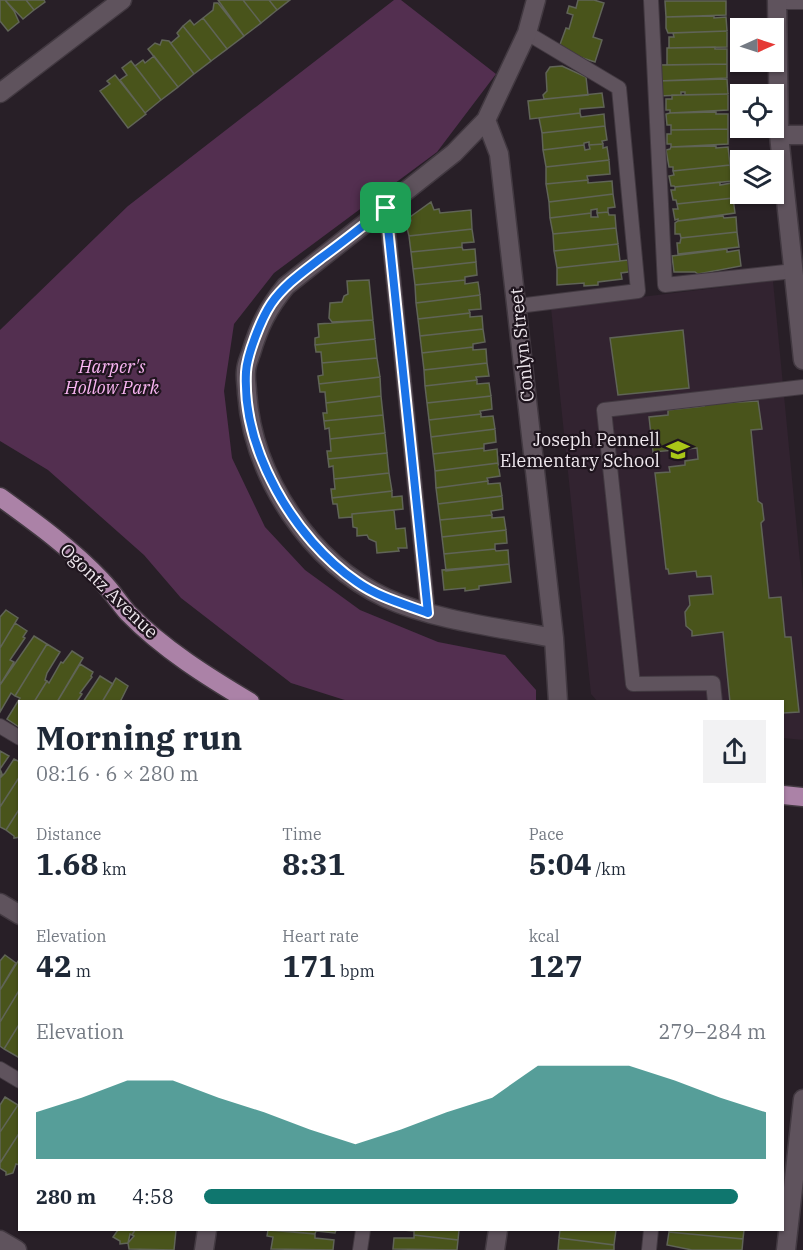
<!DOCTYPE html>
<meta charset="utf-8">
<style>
body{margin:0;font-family:"IBM Plex Serif",serif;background:#f2f2f3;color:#1f2937;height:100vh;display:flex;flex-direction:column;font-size:22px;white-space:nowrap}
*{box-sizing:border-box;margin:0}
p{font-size:20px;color:#747a83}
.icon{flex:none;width:33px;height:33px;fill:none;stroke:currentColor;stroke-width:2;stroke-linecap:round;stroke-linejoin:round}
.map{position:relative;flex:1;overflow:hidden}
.panel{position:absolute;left:18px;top:700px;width:766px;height:531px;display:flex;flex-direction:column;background:#fff;border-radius:0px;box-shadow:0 2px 4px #0004}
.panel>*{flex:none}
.needle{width:39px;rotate:87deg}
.fabs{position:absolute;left:730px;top:18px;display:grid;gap:12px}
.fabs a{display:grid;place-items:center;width:54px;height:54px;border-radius:0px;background:#fff;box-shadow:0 2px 4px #0004;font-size:30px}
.pin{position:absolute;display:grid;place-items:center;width:51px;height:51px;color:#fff;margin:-26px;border-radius:12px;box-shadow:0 3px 9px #0006}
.round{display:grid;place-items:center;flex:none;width:63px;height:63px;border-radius:0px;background:#f2f2f3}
.summary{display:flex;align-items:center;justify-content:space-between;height:102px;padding:0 18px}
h1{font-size:33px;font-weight:800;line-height:45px}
.metrics{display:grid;grid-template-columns:repeat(3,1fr);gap:9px;height:102px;padding:6px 18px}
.metrics div{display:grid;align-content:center}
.metrics b{font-size:30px;font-weight:800}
.metrics small{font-size:16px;font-weight:400}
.metrics p{font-size:16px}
.chart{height:168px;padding:12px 18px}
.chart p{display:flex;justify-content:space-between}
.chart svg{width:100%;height:108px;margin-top:6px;fill:#0f766e;opacity:.7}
ul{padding:0 18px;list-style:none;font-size:20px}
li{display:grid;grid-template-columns:96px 72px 1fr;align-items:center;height:45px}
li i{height:15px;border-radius:8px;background:#0f766e}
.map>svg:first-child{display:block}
.built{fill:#322330}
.green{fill:#532f50}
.building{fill:#49541b;stroke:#606457;stroke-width:1.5}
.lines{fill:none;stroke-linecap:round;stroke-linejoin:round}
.lane-casing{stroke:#423941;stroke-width:16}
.street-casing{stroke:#423941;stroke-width:21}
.primary-casing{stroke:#423941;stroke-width:21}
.lane{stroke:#5f535d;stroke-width:14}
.street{stroke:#5f535d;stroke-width:18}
.primary{stroke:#ab82a7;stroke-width:18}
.route-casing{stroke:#fff;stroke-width:12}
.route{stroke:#1a73e8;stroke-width:8}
.labels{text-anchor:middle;stroke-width:4.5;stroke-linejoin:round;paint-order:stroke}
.street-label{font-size:18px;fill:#eee7ed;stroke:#1f151e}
.park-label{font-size:18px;font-style:italic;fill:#f9b5f2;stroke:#1f151e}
.poi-label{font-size:18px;fill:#eee7ed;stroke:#1f151e;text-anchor:end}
</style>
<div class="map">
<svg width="803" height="1250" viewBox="0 0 803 1250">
<rect width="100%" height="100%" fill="#281f27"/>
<path class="built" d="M 773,281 L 803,593 L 803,740 L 783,738 L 783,702 L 598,702 L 591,694 L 551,308 Z"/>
<path class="green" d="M 394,0 L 401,0 L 496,74 L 437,152 L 274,273 L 234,324 L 224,391 L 232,458 L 265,527 L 305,570 L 360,610 L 438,642 L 505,655 L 536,690 L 536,702 L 351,702 L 291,683 L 181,598 L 144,555 L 48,470 L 0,441 L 0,330 L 128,206 Z"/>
<path class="building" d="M 0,0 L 5,0 L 14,11 L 19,22 L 8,31 L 0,21 Z
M 5,0 L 26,0 L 34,10 L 23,19 Z
M 26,0 L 44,0 L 45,2 L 34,10 Z
M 218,0 L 243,0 L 261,23 L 244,36 Z
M 243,0 L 269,0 L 277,10 L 261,23 Z
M 269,0 L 290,0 L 277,10 Z
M 578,0 L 594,0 L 604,3 L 593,37 L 602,40 L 595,62 L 558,50 L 566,28 L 569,29 L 573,15 L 567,13 L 569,6 L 576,8 Z
M 665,1 L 726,1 L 726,15 L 666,17 Z
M 214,3 L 218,3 L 244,36 L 227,49 L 203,18 L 213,10 Z
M 714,16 L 714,18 L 726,17 L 727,31 L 668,33 L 666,28 L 666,17 Z
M 203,18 L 227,49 L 211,61 L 183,26 L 190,20 L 194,25 Z
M 183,26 L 211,61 L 194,74 L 169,41 L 171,43 L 179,36 L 177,33 Z
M 727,31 L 727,47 L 669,48 L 669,37 L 674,37 L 673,33 Z
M 162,40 L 169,41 L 194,74 L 178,87 L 148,49 L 155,43 L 160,45 Z
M 715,47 L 715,49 L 727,49 L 727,64 L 667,65 L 667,48 Z
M 154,56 L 178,87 L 161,100 L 135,66 L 143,60 L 145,63 Z
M 131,61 L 161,100 L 145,113 L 120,80 L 127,75 L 122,68 Z
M 727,64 L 727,78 L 658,81 L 657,65 Z
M 562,66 L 586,77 L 588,95 L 544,99 L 543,95 L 547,91 L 546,73 L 550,67 Z
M 115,75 L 146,114 L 128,128 L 100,91 L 110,84 L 107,81 Z
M 727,79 L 728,94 L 685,95 L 685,92 L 681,92 L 681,95 L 659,96 L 658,81 Z
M 602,93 L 604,107 L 580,109 L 580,113 L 530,119 L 528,101 Z
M 728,94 L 728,110 L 670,113 L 670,110 L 666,110 L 666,99 L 672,99 L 672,95 Z
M 716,112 L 716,114 L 728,114 L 728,129 L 671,130 L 671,125 L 667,125 L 666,114 L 670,113 Z
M 580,113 L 581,117 L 604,114 L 605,126 L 542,133 L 539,118 Z
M 605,126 L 607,140 L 602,141 L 603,144 L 589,145 L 589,142 L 584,143 L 584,145 L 543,150 L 542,133 Z
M 728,129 L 728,144 L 671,147 L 671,144 L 667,144 L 667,134 L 671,134 L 671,130 Z
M 603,144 L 603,148 L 607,147 L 609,160 L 546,167 L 543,150 L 584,145 L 585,150 L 590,149 L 589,145 Z
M 716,146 L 716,148 L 728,147 L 730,165 L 673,171 L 673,167 L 669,167 L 666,150 L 670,149 L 671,147 Z
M 609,160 L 610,174 L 587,176 L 588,180 L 546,184 L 546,167 Z
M 730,165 L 732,181 L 675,187 L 674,186 L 671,186 L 669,176 L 674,175 L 673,171 Z
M 588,180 L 588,183 L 612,181 L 613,194 L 549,202 L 546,184 Z
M 720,182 L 720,185 L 732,183 L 733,198 L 677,204 L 676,200 L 673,200 L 671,190 L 675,190 L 675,187 Z
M 613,194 L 615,207 L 608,208 L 608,212 L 597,213 L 597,209 L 591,210 L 591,213 L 550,218 L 549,202 Z
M 733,198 L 735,213 L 678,221 L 678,219 L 675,220 L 673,209 L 678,209 L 677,204 Z
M 431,202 L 434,210 L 439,209 L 440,213 L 471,210 L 472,229 L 409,236 L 406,224 L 411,221 L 410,217 Z
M 608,212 L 609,215 L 615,215 L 616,228 L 553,234 L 550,218 L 591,213 L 591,217 L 598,217 L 597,213 Z
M 723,216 L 724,218 L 736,217 L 737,232 L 681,238 L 680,234 L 675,234 L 675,223 L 678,221 Z
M 616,228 L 618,244 L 554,251 L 553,234 Z
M 472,229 L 474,242 L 462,243 L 462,247 L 411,252 L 409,236 Z
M 737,232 L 739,247 L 678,254 L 677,243 L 680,243 L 681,238 Z
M 618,244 L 620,261 L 557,268 L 554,251 Z
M 462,247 L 463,250 L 475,249 L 476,262 L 413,269 L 411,252 Z
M 727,249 L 727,252 L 739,250 L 741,266 L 698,274 L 695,272 L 674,272 L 672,256 Z
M 628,260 L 630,269 L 628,272 L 621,273 L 622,279 L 598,282 L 598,285 L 584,286 L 584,283 L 557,285 L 557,268 Z
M 476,262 L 477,275 L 465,277 L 465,280 L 415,285 L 413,269 Z
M 369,280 L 373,320 L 332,322 L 329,318 L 330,303 L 342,302 L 344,296 L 348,294 L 347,281 Z
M 465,280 L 465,284 L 478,282 L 480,295 L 416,303 L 415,285 Z
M 480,295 L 481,309 L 469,310 L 470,313 L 418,319 L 416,303 Z
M 470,313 L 470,317 L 482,316 L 483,329 L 420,336 L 418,319 Z
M 373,320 L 375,339 L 315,345 L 315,338 L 319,337 L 318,324 Z
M 483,329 L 485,342 L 473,344 L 473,347 L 422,353 L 420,336 Z
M 683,330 L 689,388 L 618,395 L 610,338 Z
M 375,339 L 377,358 L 322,363 L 321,352 L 316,352 L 315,345 Z
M 473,347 L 473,350 L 486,349 L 487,363 L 424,370 L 422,353 Z
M 377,358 L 380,377 L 319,384 L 318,376 L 323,375 L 322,363 Z
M 487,363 L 489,376 L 476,377 L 477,380 L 425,386 L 424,370 Z
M 380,377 L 381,396 L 326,403 L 325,392 L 320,392 L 319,384 Z
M 477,380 L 477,384 L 489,383 L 491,396 L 427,403 L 425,386 Z
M 381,396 L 383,415 L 324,421 L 323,413 L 327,413 L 326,403 Z
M 491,396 L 492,409 L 480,411 L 481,414 L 429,420 L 427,403 Z
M 758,401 L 762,429 L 751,430 L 758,501 L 762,504 L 764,520 L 761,523 L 769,598 L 781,597 L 785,637 L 791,637 L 799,712 L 783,713 L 783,702 L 730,702 L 723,632 L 692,636 L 692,631 L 686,626 L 685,612 L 690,605 L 689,596 L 713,594 L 711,576 L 697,577 L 696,571 L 669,574 L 668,569 L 666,569 L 655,473 L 670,472 L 669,467 L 685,465 L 685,461 L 698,459 L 697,448 L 653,452 L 649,417 L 668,415 L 668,410 L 704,406 L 704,404 Z
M 481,414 L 481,417 L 493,416 L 495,429 L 431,437 L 429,420 Z
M 383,415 L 385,433 L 330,439 L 329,428 L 325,429 L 324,421 Z
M 495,429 L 496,442 L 484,444 L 484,448 L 433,454 L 431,437 Z
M 385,433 L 387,453 L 328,459 L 327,451 L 331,451 L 330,439 Z
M 484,448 L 484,451 L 497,449 L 498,463 L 435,471 L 433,454 Z
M 387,453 L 389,473 L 334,479 L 333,466 L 329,467 L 328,459 Z
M 498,463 L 500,476 L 487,478 L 488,481 L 436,488 L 435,471 Z
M 389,473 L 392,491 L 332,498 L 331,489 L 335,489 L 334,479 Z
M 488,481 L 488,484 L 500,483 L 502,496 L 438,504 L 436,488 Z
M 392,491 L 392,497 L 402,496 L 403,509 L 352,514 L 352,517 L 339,518 L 337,504 L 333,504 L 332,498 Z
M 502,496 L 503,509 L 491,511 L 492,515 L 440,520 L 438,504 Z
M 394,510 L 396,529 L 405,528 L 407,548 L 398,548 L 399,551 L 377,553 L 376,542 L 369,539 L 367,535 L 357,536 L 357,528 L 353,527 L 352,514 Z
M 492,515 L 492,518 L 504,517 L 506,530 L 442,537 L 440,520 Z
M 506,530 L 507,543 L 495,544 L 495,549 L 444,554 L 442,537 Z
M 495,549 L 496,551 L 508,550 L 509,564 L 446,571 L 444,554 Z
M 509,564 L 511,582 L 479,586 L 479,589 L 465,591 L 465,588 L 444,590 L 442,570 Z
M 6,610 L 18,618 L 0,648 L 0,617 Z
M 15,623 L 27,631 L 23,637 L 25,638 L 10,660 L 14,662 L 0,685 L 0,648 Z
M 34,636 L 47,644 L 15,696 L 11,693 L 0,712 L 0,685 Z
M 47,644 L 60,652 L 47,673 L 45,680 L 47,681 L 34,702 L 20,702 L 19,727 L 7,719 L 20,698 L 15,696 Z
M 72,651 L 83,658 L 57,702 L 34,702 L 47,681 L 49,683 L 61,662 L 63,663 Z
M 80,664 L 93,672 L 91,676 L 92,677 L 80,693 L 82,694 L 78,700 L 80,702 L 57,702 Z
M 100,676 L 113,684 L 102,702 L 83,702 Z
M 116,678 L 128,686 L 120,702 L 102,702 Z
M 0,751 L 9,756 L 0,769 L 2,774 L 0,778 Z
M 14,759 L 20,762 L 20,776 L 0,807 L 0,778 L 5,773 Z
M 20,776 L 20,808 L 6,830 L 0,827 L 0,807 Z
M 20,808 L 20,837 L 14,838 L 14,836 L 6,830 Z
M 5,955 L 16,963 L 0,990 L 0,961 Z
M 20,958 L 20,989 L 0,1022 L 0,990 Z
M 20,989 L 20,1023 L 4,1049 L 0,1046 L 0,1022 Z
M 20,1023 L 20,1055 L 18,1057 L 4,1049 Z
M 5,1097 L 18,1105 L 0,1132 L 0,1105 Z
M 18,1105 L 20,1106 L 20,1132 L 0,1163 L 0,1132 Z
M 20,1132 L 20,1165 L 16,1164 L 13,1173 L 6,1175 L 6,1172 L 0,1168 L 0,1163 Z
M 118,1230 L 135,1230 L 132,1235 L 130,1234 L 128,1243 L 120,1244 L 120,1241 L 113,1237 Z
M 135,1230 L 176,1230 L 174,1250 L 129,1249 L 128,1243 L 134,1236 L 132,1235 Z
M 268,1230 L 315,1234 L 315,1238 L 334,1240 L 333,1250 L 271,1249 L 273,1237 L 267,1236 Z
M 277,1230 L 336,1230 L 335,1233 L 316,1231 L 315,1234 Z
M 403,1230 L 459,1230 L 458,1240 L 414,1235 L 414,1231 Z
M 560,1230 L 616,1230 L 614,1245 L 559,1238 Z
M 669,1230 L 744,1230 L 743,1239 L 669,1232 Z
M 669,1232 L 743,1239 L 742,1250 L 692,1250 L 667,1245 Z
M 414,1235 L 458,1240 L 457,1250 L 393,1249 L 394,1238 L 414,1238 Z
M 559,1238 L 614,1245 L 614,1250 L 558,1250 Z"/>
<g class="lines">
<g class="lane-casing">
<path id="lane" d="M 651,0 L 665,285 L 794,271
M 777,2 L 803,2
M 386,208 L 428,613
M 518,306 L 638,291 L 619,88 L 527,33
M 715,702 L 713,683 L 633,684 L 604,410 L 803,387
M 0,726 L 20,738
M 0,1069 L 20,1081
M 360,1250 L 363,1230
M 649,1250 L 651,1230"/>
</g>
<g class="street-casing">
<path id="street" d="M 536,0 L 527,33 L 486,120 L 499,154 L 554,638 L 558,702
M 777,0 L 779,135 L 803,360
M 0,93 L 122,0
M 486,120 L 454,153 L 286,286 C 268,308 259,326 251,353 C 249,359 246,365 246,371 C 245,378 247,386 247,393 C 253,477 310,562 386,598 C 433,620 502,628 554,638
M 779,135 L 803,135
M 0,903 L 20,915
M 0,1240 L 17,1250
M 204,1250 L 207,1230
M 495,1250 L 498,1230
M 786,1250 L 803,1099"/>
</g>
<g class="primary-casing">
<path id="primary" d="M 0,497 C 36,523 72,549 102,581 C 112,591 119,603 128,613 C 163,649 208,677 250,702
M 783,795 L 803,797"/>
</g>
<use href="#lane" class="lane"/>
<use href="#street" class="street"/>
<use href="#primary" class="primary"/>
</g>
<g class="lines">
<g class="route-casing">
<path id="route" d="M 386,208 L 428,613 C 404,604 378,597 357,582 C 294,539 242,450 246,372 C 247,355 261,319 271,304 C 284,285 303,272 321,258 C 343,242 364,225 386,208 Z"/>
</g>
<use href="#route" class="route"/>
</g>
<defs>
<g id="school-bare" transform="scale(1.8)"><path d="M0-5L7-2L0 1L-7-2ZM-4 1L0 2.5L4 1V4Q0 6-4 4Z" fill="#aac717" stroke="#1f151e" stroke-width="2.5" paint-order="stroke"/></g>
</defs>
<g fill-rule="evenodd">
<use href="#school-bare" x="678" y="450"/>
</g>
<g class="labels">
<g class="street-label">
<text transform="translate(522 345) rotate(-96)" y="6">Conlyn Street</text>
<text transform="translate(109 591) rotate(44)" y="6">Ogontz Avenue</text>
</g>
<g class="park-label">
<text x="112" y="373">Harper's<tspan x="112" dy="21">Hollow Park</tspan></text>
</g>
<g class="poi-label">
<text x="660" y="446">Joseph Pennell<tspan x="660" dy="21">Elementary School</tspan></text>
</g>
</g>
</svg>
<div class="fabs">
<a><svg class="needle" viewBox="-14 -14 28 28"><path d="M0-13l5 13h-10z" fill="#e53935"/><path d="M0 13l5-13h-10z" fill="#747a83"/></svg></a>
<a><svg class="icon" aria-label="locate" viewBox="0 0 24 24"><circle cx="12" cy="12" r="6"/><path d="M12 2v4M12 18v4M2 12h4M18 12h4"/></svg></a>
<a><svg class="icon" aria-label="layers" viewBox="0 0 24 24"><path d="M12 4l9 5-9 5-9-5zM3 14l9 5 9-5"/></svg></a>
</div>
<div class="pin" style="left:386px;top:208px;background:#1e9e55"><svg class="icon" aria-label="arrive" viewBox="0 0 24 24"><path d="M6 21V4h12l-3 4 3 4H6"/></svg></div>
<section class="panel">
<div class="summary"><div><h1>Morning run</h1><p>08:16 · 6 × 280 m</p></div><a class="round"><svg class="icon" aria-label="share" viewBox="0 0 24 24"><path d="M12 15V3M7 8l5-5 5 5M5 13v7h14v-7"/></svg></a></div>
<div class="metrics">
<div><p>Distance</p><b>1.68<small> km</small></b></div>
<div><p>Time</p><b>8:31</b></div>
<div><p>Pace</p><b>5:04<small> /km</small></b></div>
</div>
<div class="metrics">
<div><p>Elevation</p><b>42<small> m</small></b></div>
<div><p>Heart rate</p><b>171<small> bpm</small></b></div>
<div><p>kcal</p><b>127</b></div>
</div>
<div class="chart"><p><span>Elevation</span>279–284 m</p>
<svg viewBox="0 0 160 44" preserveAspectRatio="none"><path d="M0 44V25L10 19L20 12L30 12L40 19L50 25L60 32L70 38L80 32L90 25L100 19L110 6L120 6L130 6L140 12L150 19L160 25V44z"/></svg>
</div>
<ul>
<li><b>280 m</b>4:58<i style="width:95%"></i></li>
</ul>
</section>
</div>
